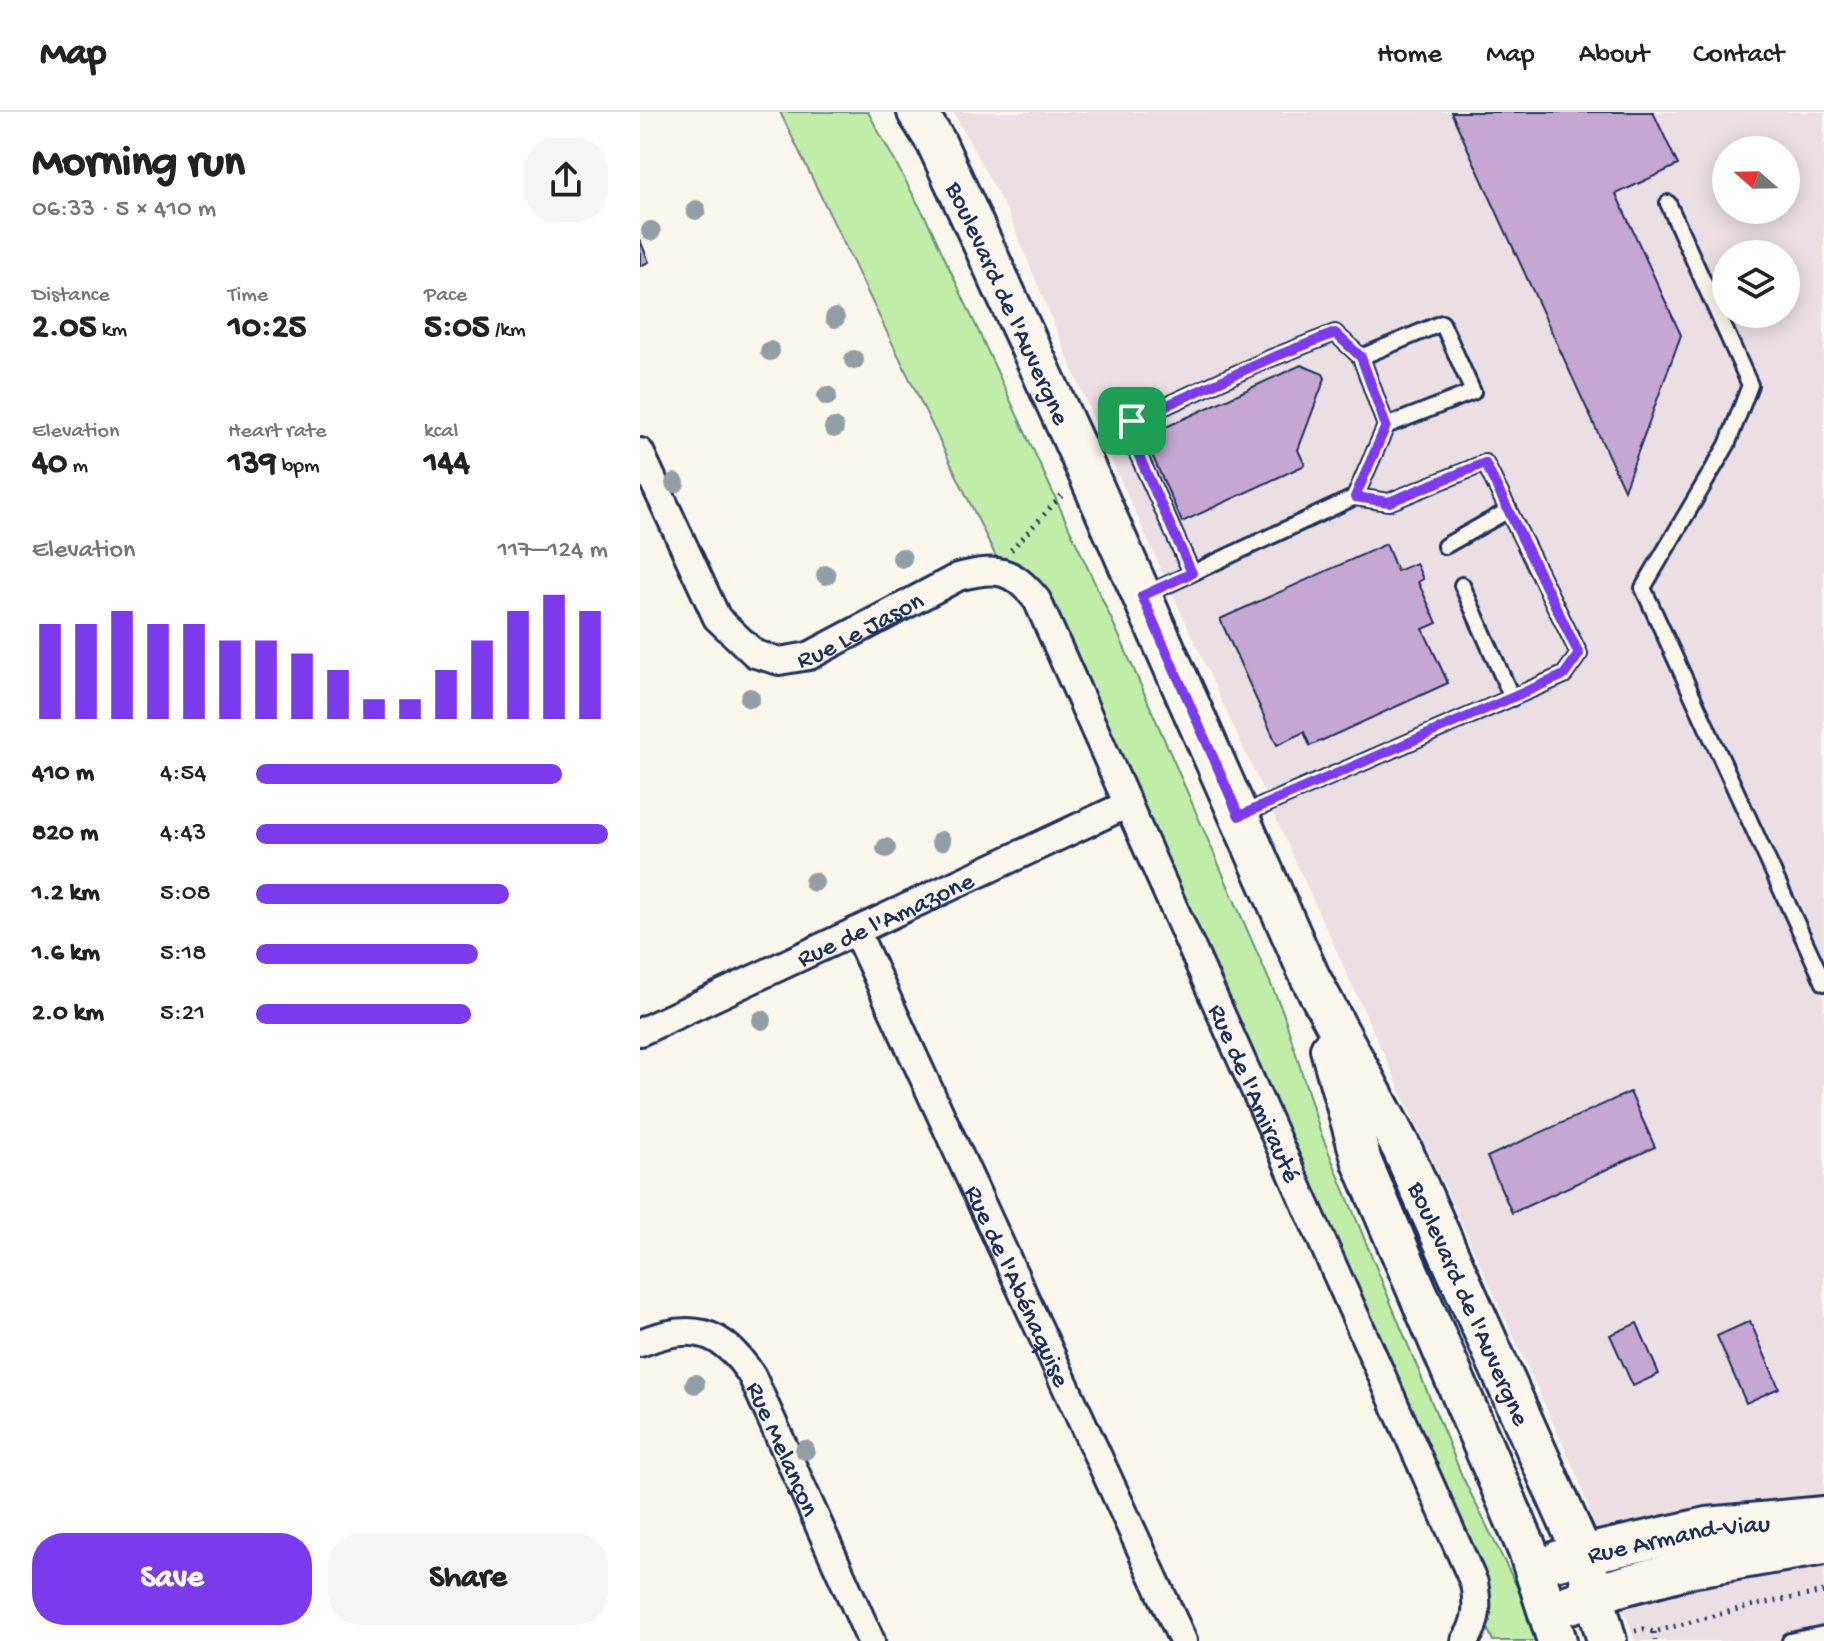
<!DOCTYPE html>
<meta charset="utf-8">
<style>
body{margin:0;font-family:"Gochi Hand",sans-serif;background:#f6f6f6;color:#222;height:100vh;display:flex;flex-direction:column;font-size:30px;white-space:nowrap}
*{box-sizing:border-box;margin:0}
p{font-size:26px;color:#767676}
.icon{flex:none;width:44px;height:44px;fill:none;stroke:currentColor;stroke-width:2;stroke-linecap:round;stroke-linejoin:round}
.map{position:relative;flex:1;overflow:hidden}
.details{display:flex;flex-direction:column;background:#fff;width:640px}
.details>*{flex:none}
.needle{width:52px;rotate:290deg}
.fabs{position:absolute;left:1072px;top:24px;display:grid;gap:16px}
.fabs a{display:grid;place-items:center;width:88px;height:88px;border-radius:50%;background:#fff;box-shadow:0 4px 20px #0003;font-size:40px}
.pin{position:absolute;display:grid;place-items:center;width:68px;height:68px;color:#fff;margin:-34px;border-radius:16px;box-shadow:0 4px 12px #0006}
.round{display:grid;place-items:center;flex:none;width:84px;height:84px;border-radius:32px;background:#f6f6f6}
.summary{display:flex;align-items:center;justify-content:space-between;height:136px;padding:0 32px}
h1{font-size:44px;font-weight:800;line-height:60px}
.stats{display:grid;grid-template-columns:repeat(3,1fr);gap:12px;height:136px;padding:8px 32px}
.stats div{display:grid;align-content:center}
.stats b{font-size:34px;font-weight:800}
.stats small{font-size:22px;font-weight:400}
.stats p{font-size:22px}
.chart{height:224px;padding:16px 32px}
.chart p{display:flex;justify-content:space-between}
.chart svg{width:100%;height:144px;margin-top:8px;stroke:#7c3aed;stroke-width:6}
.primary-button{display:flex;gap:16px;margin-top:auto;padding:16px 32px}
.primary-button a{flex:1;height:92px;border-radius:32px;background:#7c3aed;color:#fff;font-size:32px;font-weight:800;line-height:92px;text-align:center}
.primary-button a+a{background:#f6f6f6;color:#222}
ul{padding:0 32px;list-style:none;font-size:26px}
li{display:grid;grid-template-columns:128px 96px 1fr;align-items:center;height:60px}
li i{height:20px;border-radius:10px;background:#7c3aed}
header{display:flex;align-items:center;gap:48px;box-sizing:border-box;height:112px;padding:0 40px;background:#fff;border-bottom:2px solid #e0e0e0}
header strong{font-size:38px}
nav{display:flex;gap:44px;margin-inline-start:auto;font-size:28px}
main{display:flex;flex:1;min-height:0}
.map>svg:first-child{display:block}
.built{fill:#ebdfe4;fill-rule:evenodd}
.green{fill:#c2eda9;stroke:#6e8e84;stroke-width:2}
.building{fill:#c6a7d2;stroke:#1b2f5e;stroke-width:2}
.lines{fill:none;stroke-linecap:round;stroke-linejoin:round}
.lane-casing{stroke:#1b2f5e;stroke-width:20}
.street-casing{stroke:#1b2f5e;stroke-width:32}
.secondary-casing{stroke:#1b2f5e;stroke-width:44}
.path{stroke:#1b2f5e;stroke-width:5;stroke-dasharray:2 6;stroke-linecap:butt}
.lane{stroke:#fbf7ec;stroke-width:14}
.street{stroke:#fbf7ec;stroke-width:26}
.secondary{stroke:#fbf7ec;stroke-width:38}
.tree{fill:#929ea6}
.route-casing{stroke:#fff;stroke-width:16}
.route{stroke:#7c3aed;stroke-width:10}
.labels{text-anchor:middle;stroke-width:7;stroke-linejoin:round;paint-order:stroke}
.street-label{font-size:26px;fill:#1b2f5e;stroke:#fbf7ec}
</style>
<header>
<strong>Map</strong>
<nav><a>Home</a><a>Map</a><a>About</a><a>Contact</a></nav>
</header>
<main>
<section class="details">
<div class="summary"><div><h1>Morning run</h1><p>06:33 · 5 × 410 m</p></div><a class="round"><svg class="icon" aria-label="share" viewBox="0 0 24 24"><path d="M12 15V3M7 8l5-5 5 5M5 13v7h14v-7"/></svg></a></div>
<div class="stats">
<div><p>Distance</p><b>2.05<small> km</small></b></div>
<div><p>Time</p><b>10:25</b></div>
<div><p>Pace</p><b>5:05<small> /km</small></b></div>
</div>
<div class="stats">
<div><p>Elevation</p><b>40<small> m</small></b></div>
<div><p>Heart rate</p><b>139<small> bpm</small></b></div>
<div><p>kcal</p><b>144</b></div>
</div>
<div class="chart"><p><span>Elevation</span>117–124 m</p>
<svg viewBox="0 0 160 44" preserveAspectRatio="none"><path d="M5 44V15M15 44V15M25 44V11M35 44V15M45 44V15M55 44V20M65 44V20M75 44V24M85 44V29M95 44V38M105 44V38M115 44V29M125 44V20M135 44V11M145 44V6M155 44V11"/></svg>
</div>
<ul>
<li><b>410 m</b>4:54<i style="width:87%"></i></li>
<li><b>820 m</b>4:43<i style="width:100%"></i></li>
<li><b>1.2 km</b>5:08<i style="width:72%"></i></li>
<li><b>1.6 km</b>5:18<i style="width:63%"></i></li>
<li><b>2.0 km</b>5:21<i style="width:61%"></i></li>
</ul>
<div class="primary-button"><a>Save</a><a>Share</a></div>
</section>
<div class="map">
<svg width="1184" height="1529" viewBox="0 0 1184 1529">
<rect width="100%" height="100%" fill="#fbf7ec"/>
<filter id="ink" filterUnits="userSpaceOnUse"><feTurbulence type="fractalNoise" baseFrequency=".0125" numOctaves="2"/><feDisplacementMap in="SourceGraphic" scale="16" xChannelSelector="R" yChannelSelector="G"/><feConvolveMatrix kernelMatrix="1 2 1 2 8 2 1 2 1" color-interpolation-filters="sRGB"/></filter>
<g filter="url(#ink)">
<path class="built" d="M 313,0 L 1184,0 L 1184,1529 L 995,1529 L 937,1363 L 461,326 L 368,101 ZM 1086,38 L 1146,38 L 1146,98 L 1086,98 ZM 1086,142 L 1146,142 L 1146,202 L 1086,202 Z"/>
<path class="green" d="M 140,0 L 228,0 L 289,112 L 481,528 L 643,900 L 680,1019 L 822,1364 L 890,1501 L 895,1529 L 853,1529 L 397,488 L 363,459 Z"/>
<path class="building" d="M 811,0 L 1013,0 L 1038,53 L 976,82 L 1041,223 L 984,378 Z
M 0,128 L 9,150 L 0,154 Z
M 661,253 L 683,262 L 685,266 L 658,338 L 665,353 L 542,410 L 504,325 Z
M 746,432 L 757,459 L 776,451 L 783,467 L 778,470 L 797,511 L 783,517 L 808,571 L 670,634 L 664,620 L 637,633 L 580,507 Z
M 990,980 L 1015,1035 L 872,1101 L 847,1045 Z
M 1110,1209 L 1139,1276 L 1106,1291 L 1077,1224 Z
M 997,1211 L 1019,1262 L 993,1274 L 970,1223 Z"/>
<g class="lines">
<g class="lane-casing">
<path id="lane" d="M 1028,91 L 1110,273 L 1087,333 L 1003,476 L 1184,871
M 721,245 L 802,211 L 833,280 L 746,314
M 805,434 L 869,398
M 822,473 L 872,586
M 503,484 L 715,385 L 746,314 L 721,245 L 695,221 L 629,247 L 492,309 L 488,320 L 552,461
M 599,704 L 924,563 L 939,542 L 845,351 L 749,390 L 715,385
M 1150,1529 L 1184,1522"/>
</g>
<g class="street-casing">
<g id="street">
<path id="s1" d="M 0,340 L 77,506 L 115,542 L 139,549 L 169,544 L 318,465 C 356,455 371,456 397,488 L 834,1471 C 838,1493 838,1510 825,1529"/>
<path id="s2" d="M 216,819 L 543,1529"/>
<path id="s3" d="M 0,920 L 488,692"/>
<path id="s4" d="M 0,1231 C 51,1210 82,1217 112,1264 L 231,1529"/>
</g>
</g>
<g class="secondary-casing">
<g id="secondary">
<path id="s5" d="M 277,0 L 296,30 L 446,357 L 670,865 L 762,1037 L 943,1443 L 967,1529"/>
<path d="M 690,937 L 722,1050 L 888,1439 L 917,1529"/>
<path id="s6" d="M 919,1448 L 1067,1415 L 1184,1404"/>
<path d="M 930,1492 L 975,1476 L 1050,1456 L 1184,1433"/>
</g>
</g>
<path class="path" d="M 371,438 L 424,381
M 995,1519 L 1004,1517 L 1014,1520 L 1110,1494 L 1184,1480
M 1014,1520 L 1015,1529"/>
<use href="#lane" class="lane"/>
<use href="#street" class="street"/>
<use href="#secondary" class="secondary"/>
</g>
<g class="tree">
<circle cx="56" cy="98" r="10"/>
<circle cx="11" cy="119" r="10"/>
<circle cx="195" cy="206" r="10"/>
<circle cx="130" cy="239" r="10"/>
<circle cx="214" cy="248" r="10"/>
<circle cx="187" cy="284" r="10"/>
<circle cx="194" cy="316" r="10"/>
<circle cx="35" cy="371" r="10"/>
<circle cx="262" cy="446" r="10"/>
<circle cx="186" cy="463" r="10"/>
<circle cx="110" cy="586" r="10"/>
<circle cx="301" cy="729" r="10"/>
<circle cx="246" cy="736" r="10"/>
<circle cx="174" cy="770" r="10"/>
<circle cx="122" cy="908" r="10"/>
<circle cx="55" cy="1272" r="10"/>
<circle cx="165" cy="1338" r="10"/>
</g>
</g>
<g class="lines" filter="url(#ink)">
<g class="route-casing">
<path id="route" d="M 695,221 L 721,245 L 746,314 L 715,385 L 749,390 L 845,351 L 939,542 L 924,563 L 599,704 L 502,484 L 552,461 L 488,320 L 492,309 L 629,247 Z"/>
</g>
<use href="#route" class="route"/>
</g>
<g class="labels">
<g class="street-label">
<text dy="9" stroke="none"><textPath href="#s5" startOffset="212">Boulevard de l'Auvergne</textPath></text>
<text dy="9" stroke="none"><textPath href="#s1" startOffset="348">Rue Le Jason</textPath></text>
<text dy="9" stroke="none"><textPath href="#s3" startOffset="270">Rue de l'Amazone</textPath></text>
<text dy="9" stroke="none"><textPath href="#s1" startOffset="1088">Rue de l'Amirauté</textPath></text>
<text dy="9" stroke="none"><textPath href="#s2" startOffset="390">Rue de l'Abénaquise</textPath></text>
<text dy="9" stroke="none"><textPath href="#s5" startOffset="1314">Boulevard de l'Auvergne</textPath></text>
<text dy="9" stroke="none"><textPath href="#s4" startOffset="210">Rue Melançon</textPath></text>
<text dy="9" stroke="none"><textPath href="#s6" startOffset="122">Rue Armand-Viau</textPath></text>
</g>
</g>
</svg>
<div class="fabs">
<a><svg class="needle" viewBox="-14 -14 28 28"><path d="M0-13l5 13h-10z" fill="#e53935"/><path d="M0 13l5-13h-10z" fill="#767676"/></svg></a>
<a><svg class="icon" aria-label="layers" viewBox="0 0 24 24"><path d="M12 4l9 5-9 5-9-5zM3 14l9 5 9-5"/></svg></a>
</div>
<div class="pin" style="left:492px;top:309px;background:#1e9e55"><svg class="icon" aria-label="arrive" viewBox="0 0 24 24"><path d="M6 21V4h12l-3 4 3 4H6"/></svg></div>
</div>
</main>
